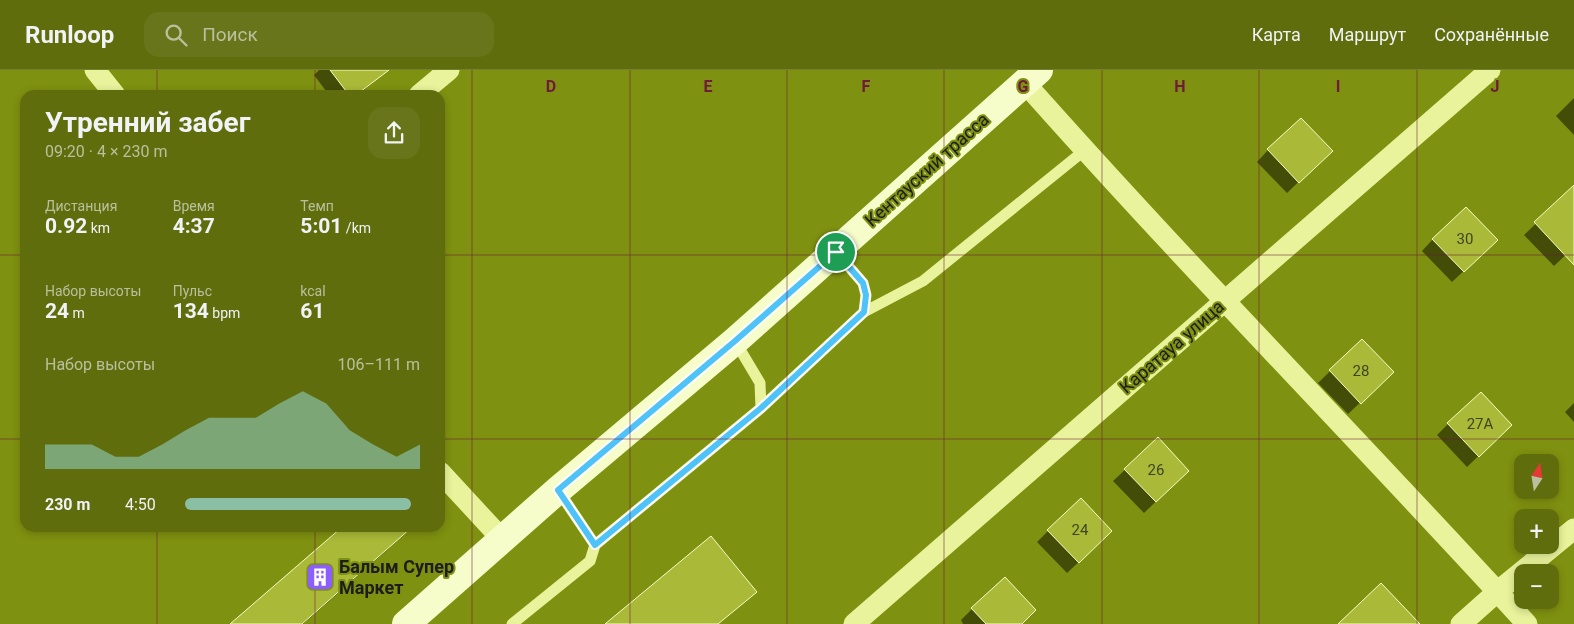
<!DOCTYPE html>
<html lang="ru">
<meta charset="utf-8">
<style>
body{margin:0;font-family:Roboto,sans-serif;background:#68751a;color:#f1f3f6;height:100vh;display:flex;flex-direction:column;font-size:19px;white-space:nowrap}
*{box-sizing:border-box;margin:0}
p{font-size:16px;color:#bac09d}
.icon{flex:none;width:28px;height:28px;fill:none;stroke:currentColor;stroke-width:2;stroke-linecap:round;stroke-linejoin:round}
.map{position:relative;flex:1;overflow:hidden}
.panel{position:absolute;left:20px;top:20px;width:425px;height:442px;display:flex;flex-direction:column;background:#5f6d0c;border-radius:15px;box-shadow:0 2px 8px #0003}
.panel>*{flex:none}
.needle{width:32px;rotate:12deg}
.tools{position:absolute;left:1514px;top:384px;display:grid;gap:10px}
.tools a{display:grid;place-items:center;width:45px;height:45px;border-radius:10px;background:#5f6d0c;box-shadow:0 2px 8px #0003;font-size:25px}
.pin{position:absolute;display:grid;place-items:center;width:42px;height:42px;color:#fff;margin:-21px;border:2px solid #fff;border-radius:50%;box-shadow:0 1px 5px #0007}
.round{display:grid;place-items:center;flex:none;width:52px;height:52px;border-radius:15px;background:#68751a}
.summary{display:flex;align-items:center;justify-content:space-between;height:85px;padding:0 25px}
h1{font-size:28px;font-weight:700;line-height:38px}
.stats{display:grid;grid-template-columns:repeat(3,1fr);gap:8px;height:85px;padding:5px 25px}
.stats div{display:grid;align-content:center}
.stats b{font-size:21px;font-weight:700}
.stats small{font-size:14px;font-weight:400}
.stats p{font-size:14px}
.chart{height:140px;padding:10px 25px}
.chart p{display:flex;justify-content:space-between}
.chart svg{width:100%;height:90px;margin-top:5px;fill:#8abfa5;opacity:.7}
ul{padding:0 25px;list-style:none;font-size:16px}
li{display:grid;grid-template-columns:80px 60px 1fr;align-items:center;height:38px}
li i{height:12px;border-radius:6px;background:#8abfa5}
header{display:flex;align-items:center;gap:30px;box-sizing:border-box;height:70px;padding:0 25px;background:#5f6d0c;border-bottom:1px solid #73802d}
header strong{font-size:24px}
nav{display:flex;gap:28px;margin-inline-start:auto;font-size:18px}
.search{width:350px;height:45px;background:#68751a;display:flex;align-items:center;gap:12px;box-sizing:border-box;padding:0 18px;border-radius:15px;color:#bac09d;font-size:19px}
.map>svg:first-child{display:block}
.shadow{fill:#0007}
.building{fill:#aaba38;stroke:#f6fec2}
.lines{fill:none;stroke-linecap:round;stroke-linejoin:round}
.lane{stroke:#e8f39b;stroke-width:11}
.street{stroke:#e8f39b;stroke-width:21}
.secondary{stroke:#f6fdca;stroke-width:28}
.route-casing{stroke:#fff;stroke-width:10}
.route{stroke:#4fc3f7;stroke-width:6}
.grid{fill:none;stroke:#701a3c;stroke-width:1;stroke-opacity:0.55}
.labels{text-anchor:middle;stroke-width:4;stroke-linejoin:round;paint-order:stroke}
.number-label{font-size:15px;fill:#404424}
.street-label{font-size:18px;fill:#1d1d1d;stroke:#7f9110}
.poi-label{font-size:18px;font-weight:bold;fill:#1d1d1d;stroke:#7f9110;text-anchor:start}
.grid-label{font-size:16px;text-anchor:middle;font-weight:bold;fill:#701a3c;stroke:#7f9110;stroke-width:4;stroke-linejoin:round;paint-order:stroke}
</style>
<header>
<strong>Runloop</strong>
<div class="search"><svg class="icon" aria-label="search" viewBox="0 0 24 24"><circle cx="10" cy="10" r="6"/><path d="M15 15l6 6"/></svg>Поиск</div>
<nav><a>Карта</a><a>Маршрут</a><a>Сохранённые</a></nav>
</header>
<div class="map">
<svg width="1574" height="554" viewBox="0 0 1574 554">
<rect width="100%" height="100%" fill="#7f9110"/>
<path class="shadow" d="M 319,0 L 378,0 L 382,4 L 358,25 L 329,25 L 314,5 Z
M 1574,28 L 1574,65 L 1556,46 Z
M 1268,80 L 1319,92 L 1287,123 L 1257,92 Z
M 1568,123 L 1574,129 L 1574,177 L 1554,196 L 1524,165 Z
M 1433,169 L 1484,182 L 1452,212 L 1422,181 Z
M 1362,270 L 1381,313 L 1348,344 L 1318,313 Z
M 1574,333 L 1574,352 L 1565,342 Z
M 1448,354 L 1499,366 L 1467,397 L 1437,365 Z
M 1158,369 L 1176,412 L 1144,443 L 1113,411 Z
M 343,458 L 406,458 L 407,459 L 387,480 L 303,554 L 232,554 Z
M 1048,461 L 1099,473 L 1067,503 L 1037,472 Z
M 972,539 L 1020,554 L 963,554 L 961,550 Z"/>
<path class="building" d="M 330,0 L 389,0 L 356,25 L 349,25 Z
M 1301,48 L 1333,81 L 1299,113 L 1267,79 Z
M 1574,115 L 1574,195 L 1534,152 Z
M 1466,137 L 1498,170 L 1464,202 L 1432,169 Z
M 1362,269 L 1394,302 L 1361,334 L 1329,300 Z
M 1481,322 L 1512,355 L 1479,387 L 1447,353 Z
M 1158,367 L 1189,401 L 1156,432 L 1124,399 Z
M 1081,428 L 1112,461 L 1079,493 L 1047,460 Z
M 341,458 L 411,458 L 302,554 L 230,554 Z
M 711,466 L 757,522 L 718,554 L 605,554 Z
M 1005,507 L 1036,540 L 1022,554 L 986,554 L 971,538 Z
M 1381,513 L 1420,554 L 1338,554 Z"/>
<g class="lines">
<path class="lane" d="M 836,182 L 863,213 L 866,225 L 864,242
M 735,271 L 760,313 L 761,338
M 595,475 L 761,338 L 864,242 L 923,211 L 1085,80
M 512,554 L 590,491 L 595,475 L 558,420"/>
<path class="street" d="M 95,0 L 115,25
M 1025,13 C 1188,197 1361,372 1527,554
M 419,25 L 449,0
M 440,402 L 502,469
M 854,554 L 1490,0
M 1461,554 L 1497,522 L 1574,459"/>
<path class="secondary" d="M 406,554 L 558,420 L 735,271 L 1039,0"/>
</g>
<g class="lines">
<g class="route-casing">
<path id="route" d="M 836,182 L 863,213 L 866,225 L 864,242 L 761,338 L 595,475 L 558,420 L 735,271 Z"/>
</g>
<use href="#route" class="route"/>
</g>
<path class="grid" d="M 157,0 L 157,25M 315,0 L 315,25M 472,0 L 472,554M 630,0 L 630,554M 787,0 L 787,554M 944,0 L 944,554M 1102,0 L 1102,554M 1259,0 L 1259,554M 1417,0 L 1417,554M 0,185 L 25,185M 440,185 L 1574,185M 0,369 L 25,369M 440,369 L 1574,369M 157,458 L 157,554M 315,458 L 315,554"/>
<defs>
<g id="building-square" transform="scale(1.4375)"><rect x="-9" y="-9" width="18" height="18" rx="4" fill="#8c5dff" stroke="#7f9110"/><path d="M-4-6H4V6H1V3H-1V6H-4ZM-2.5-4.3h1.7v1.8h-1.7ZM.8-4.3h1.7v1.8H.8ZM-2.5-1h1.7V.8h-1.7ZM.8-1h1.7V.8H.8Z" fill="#fff"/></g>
</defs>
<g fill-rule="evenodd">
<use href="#building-square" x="320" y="507"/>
</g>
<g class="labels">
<g class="number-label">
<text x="1465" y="174">30</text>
<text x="1361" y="306">28</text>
<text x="1480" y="359">27A</text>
<text x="1156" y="405">26</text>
<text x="1080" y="465">24</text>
</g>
<g class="street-label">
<text transform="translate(927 100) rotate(-42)" y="6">Кентауский трасса</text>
<text transform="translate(1172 277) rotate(-41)" y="6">Каратауа улица</text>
</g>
<g class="poi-label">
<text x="339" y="503">Балым Супер<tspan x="339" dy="21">Маркет</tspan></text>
</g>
</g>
<g class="grid-label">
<text x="551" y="22">D</text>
<text x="708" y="22">E</text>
<text x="866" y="22">F</text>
<text x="1023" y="22">G</text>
<text x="1180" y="22">H</text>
<text x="1338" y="22">I</text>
<text x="1495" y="22">J</text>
</g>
</svg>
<div class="tools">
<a><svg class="needle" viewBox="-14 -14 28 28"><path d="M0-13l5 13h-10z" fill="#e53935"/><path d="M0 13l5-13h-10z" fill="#bac09d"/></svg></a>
<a>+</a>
<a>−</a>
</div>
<div class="pin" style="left:836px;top:182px;background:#1e9e55"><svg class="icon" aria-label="arrive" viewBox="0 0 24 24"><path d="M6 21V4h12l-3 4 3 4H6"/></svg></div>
<section class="panel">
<div class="summary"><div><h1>Утренний забег</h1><p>09:20 · 4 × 230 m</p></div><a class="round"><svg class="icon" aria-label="share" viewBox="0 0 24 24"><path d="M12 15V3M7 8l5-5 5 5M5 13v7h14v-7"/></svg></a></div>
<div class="stats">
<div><p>Дистанция</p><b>0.92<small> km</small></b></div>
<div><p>Время</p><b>4:37</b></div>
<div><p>Темп</p><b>5:01<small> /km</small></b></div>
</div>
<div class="stats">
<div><p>Набор высоты</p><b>24<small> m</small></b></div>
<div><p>Пульс</p><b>134<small> bpm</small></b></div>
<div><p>kcal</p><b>61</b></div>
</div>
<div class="chart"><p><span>Набор высоты</span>106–111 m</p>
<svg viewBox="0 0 160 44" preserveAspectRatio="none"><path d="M0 44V32L10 32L20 32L30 38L40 38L50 32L60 25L70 19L80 19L90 19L100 12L110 6L120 12L130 25L140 32L150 38L160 32V44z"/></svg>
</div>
<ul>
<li><b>230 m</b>4:50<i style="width:96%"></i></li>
</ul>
</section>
</div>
